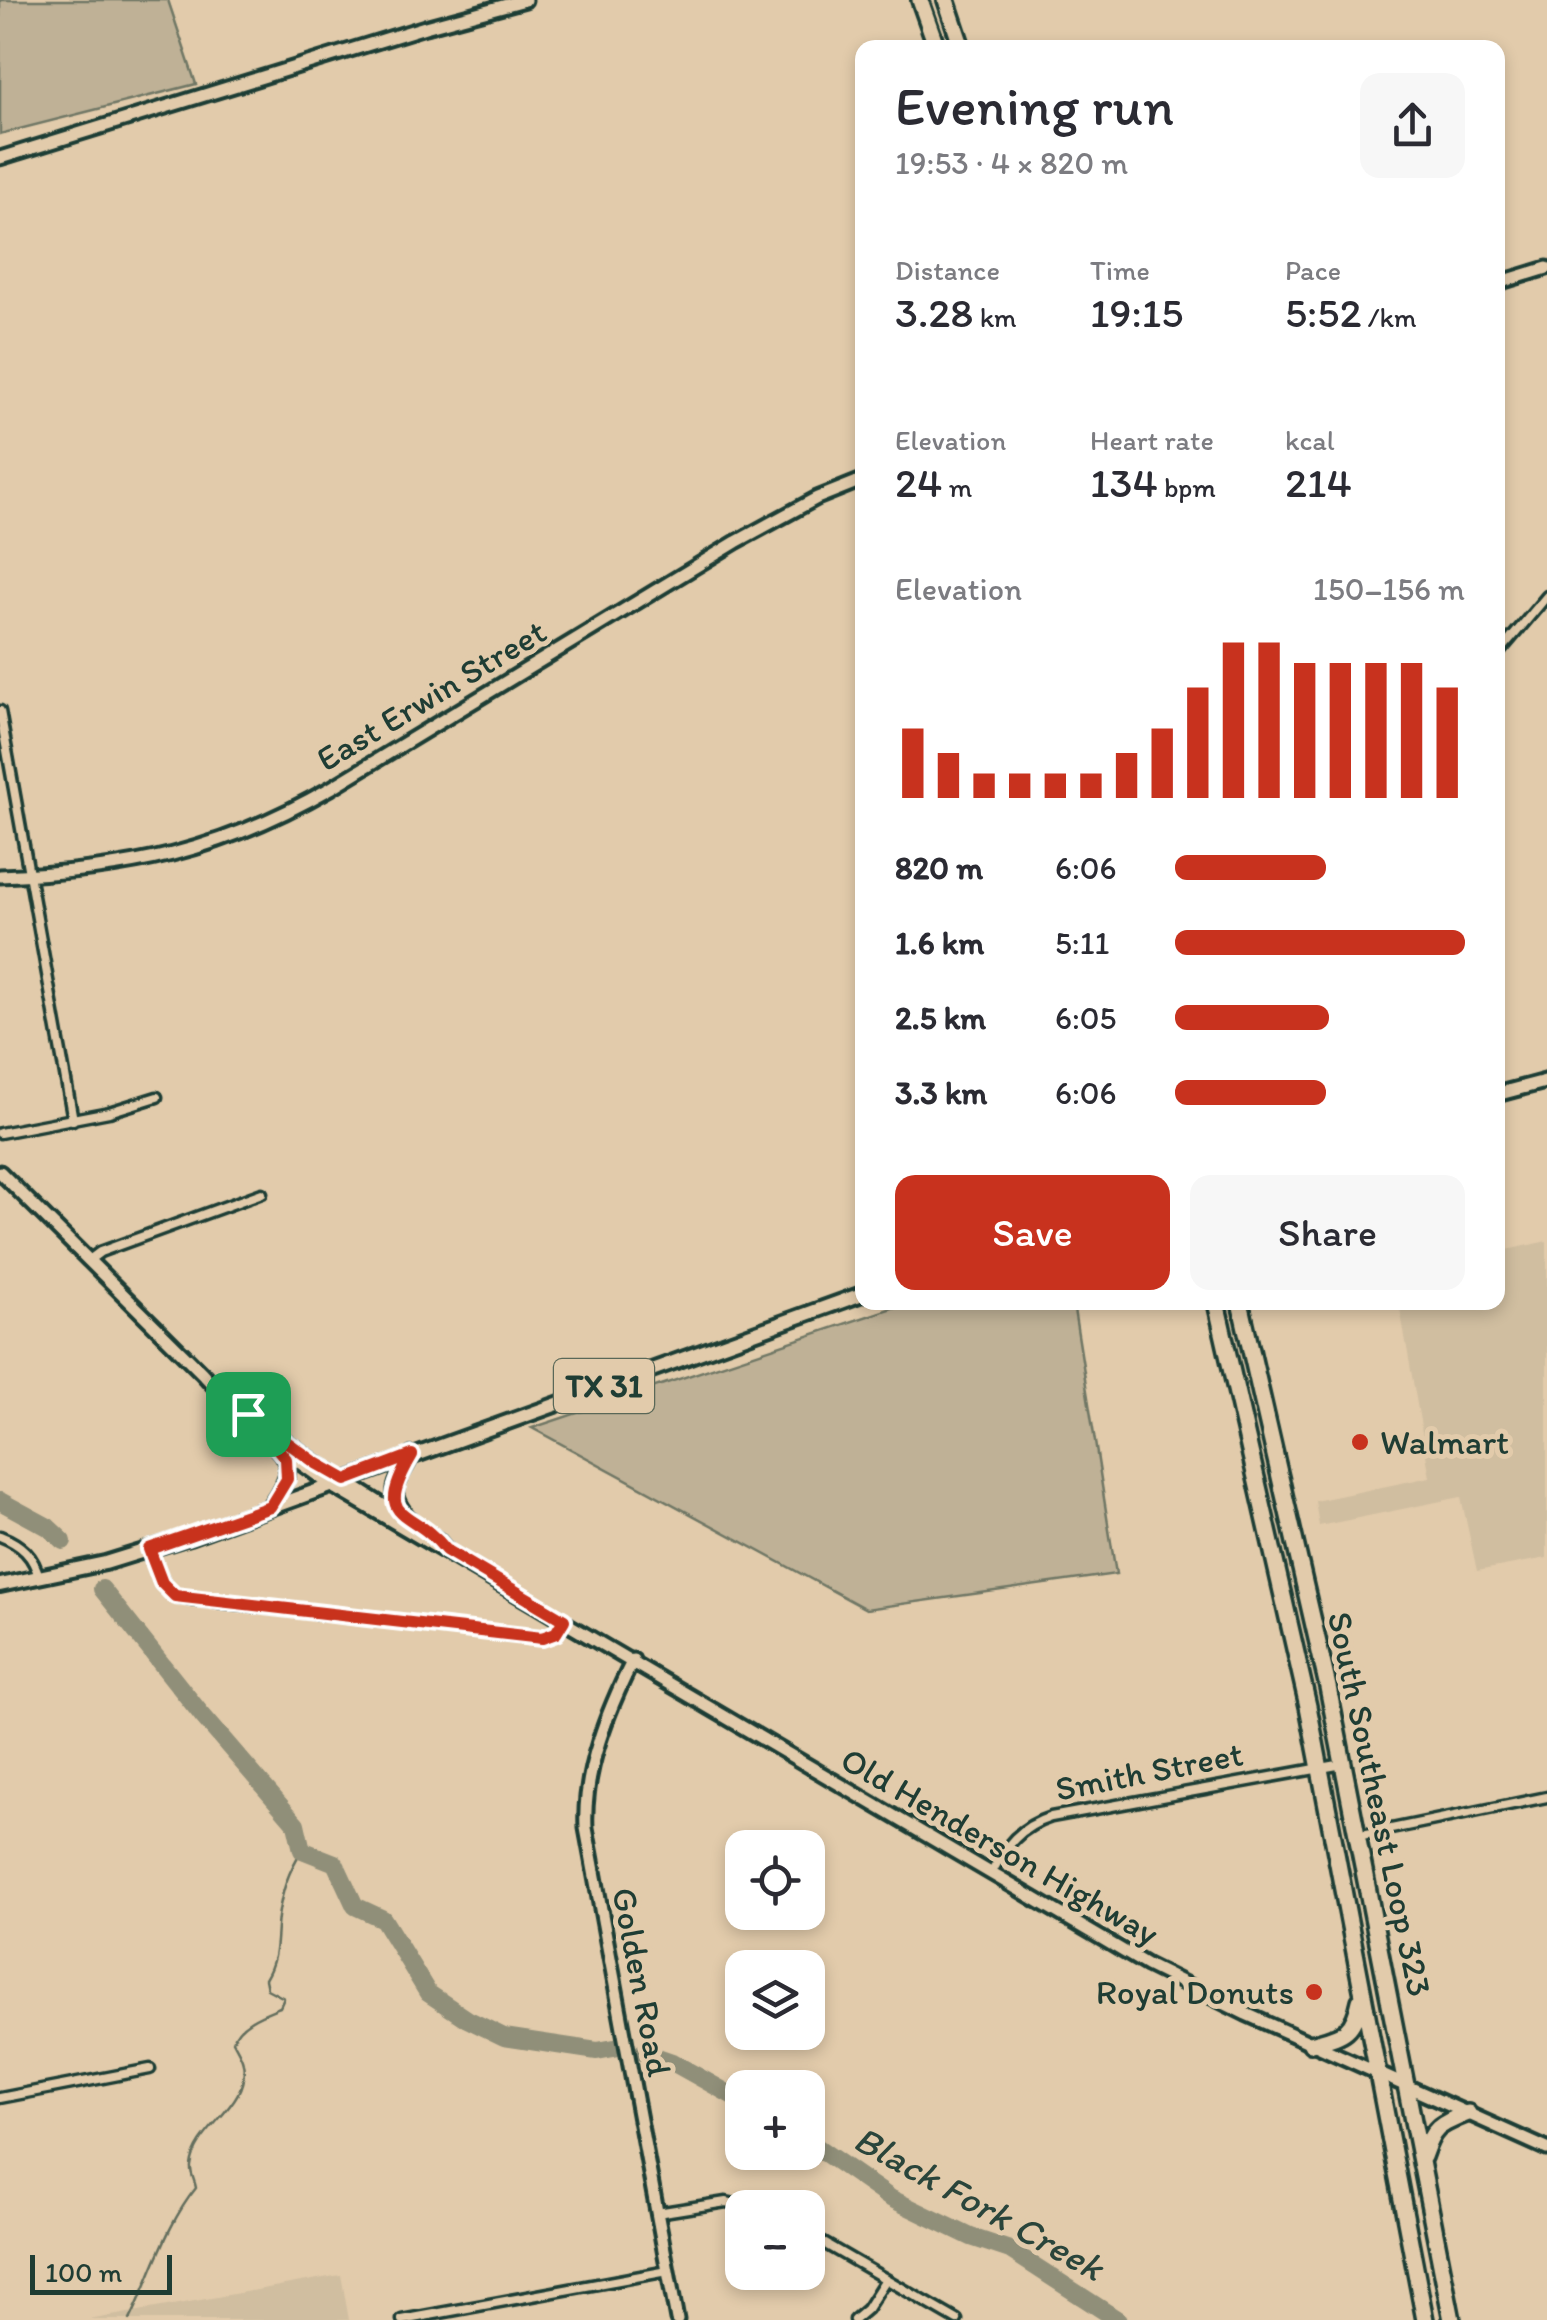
<!DOCTYPE html>
<meta charset="utf-8">
<style>
body{margin:0;font-family:Itim,sans-serif;background:#f7f7f7;color:#2b2b33;height:100vh;display:flex;flex-direction:column;font-size:38px;white-space:nowrap}
*{box-sizing:border-box;margin:0}
p{font-size:32px;color:#7c7c81}
.icon{flex:none;width:55px;height:55px;fill:none;stroke:currentColor;stroke-width:2;stroke-linecap:round;stroke-linejoin:round}
.map{position:relative;flex:1;overflow:hidden}
.panel{position:absolute;left:855px;top:40px;width:650px;height:1270px;display:flex;flex-direction:column;background:#fff;border-radius:20px;box-shadow:0 5px 15px #0003}
.panel>*{flex:none}
.tools{position:absolute;left:725px;top:1830px;display:grid;gap:20px}
.tools a{display:grid;place-items:center;width:100px;height:100px;border-radius:20px;background:#fff;box-shadow:0 5px 15px #0003;font-size:50px}
.scale{position:absolute;left:30px;bottom:25px;width:142px;box-sizing:border-box;padding-left:10px;border:5px solid #1f3d34;border-top:0;font-size:28px;line-height:35px;white-space:nowrap;color:#1f3d34;-webkit-text-stroke:8px #e2cbab;paint-order:stroke}
.pin{position:absolute;display:grid;place-items:center;width:85px;height:85px;color:#fff;margin:-42px;border-radius:20px;box-shadow:0 5px 15px #0006}
.round{display:grid;place-items:center;flex:none;width:105px;height:105px;border-radius:20px;background:#f7f7f7}
.head{display:flex;align-items:center;justify-content:space-between;height:170px;padding:0 40px}
h1{font-size:55px;font-weight:600;line-height:75px}
.figures{display:grid;grid-template-columns:repeat(3,1fr);gap:15px;height:170px;padding:10px 40px}
.figures div{display:grid;align-content:center}
.figures b{font-size:42px;font-weight:600}
.figures small{font-size:28px;font-weight:400}
.figures p{font-size:28px}
.chart{height:280px;padding:20px 40px}
.chart p{display:flex;justify-content:space-between}
.chart svg{width:100%;height:180px;margin-top:10px;stroke:#c8321e;stroke-width:6}
.primary-button{display:flex;gap:20px;margin-top:auto;padding:20px 40px}
.primary-button a{flex:1;height:115px;border-radius:20px;background:#c8321e;color:#fff;font-size:40px;font-weight:600;line-height:115px;text-align:center}
.primary-button a+a{background:#f7f7f7;color:#2b2b33}
ul{padding:0 40px;list-style:none;font-size:32px}
li{display:grid;grid-template-columns:160px 120px 1fr;align-items:center;height:75px}
li i{height:25px;border-radius:12px;background:#c8321e}
.map>svg:first-child{display:block}
.built{fill:#d0bea0}
.green{fill:#bfb196;stroke:#6f7765;stroke-width:2.5}
.lines{fill:none;stroke-linecap:round;stroke-linejoin:round}
.stream{stroke:#636e5d;stroke-width:2.5}
.river{stroke:#908f79;stroke-width:18}
.street-casing{stroke:#1f3d34;stroke-width:15}
.secondary-casing{stroke:#1f3d34;stroke-width:19}
.primary-casing{stroke:#1f3d34;stroke-width:20}
.highway-casing{stroke:#1f3d34;stroke-width:22}
.street{stroke:#e2cbab;stroke-width:8}
.secondary{stroke:#e2cbab;stroke-width:11}
.primary{stroke:#e2cbab;stroke-width:12}
.highway{stroke:#e2cbab;stroke-width:15}
.route-casing{stroke:#fff;stroke-width:20}
.route{stroke:#c8321e;stroke-width:12}
.poi-dot{fill:#c8321e;stroke:#e2cbab;stroke-width:4}
.labels{text-anchor:middle;stroke-width:10;stroke-linejoin:round;paint-order:stroke}
.shield{fill:#e2cbab;stroke:#5a6858;stroke-width:2.5}
.shield-label{font-size:32px;font-weight:bold;fill:#1f3d34}
.street-label{font-size:35px;fill:#1f3d34;stroke:#e2cbab}
.poi-label{font-size:35px;fill:#1f3d34;stroke:#e2cbab;text-anchor:start}
.water-label{font-size:38px;font-style:italic;fill:#2a453b;stroke:#e2cbab}
</style>
<div class="map">
<svg width="1547" height="2320" viewBox="0 0 1547 2320">
<rect width="100%" height="100%" fill="#e2cbab"/>
<filter id="ink" filterUnits="userSpaceOnUse"><feTurbulence type="fractalNoise" baseFrequency=".01" numOctaves="2"/><feDisplacementMap in="SourceGraphic" scale="20" xChannelSelector="R" yChannelSelector="G"/><feConvolveMatrix kernelMatrix="1 2 1 2 8 2 1 2 1" color-interpolation-filters="sRGB"/></filter>
<g filter="url(#ink)">
<path class="built" d="M 1547,1241 L 1547,1558 L 1477,1571 L 1461,1497 L 1319,1526 L 1315,1501 L 1430,1477 L 1399,1303 L 1498,1302 L 1498,1252 Z
M 341,2275 L 349,2320 L 89,2320 L 340,2275 Z"/>
<path class="green" d="M 0,0 L 168,0 L 196,84 L 0,134 Z
M 907,1303 L 1073,1303 L 1116,1574 L 866,1609 L 532,1428 Z"/>
<g class="lines">
<path class="stream" d="M 130,2320 C 152,2276 165,2226 196,2188 C 195,2180 190,2174 191,2166 C 195,2127 251,2106 243,2063 C 242,2056 236,2047 233,2041 C 238,2023 263,2014 280,2007 L 284,1998 L 267,1989 L 265,1979 C 278,1958 275,1941 278,1917 C 282,1891 288,1872 302,1850"/>
<path class="river" d="M 0,1501 L 48,1527 L 63,1541
M 102,1589 L 202,1715 L 296,1824 L 302,1850 L 335,1863 L 355,1906 L 383,1919 L 428,1993 L 467,2019 L 504,2037 L 597,2051 L 614,2048
M 643,2052 L 672,2062 L 742,2101
M 808,2141 L 890,2198 L 971,2237 L 1010,2250 L 1118,2320"/>
<g class="street-casing">
<path id="street" d="M 1498,654 L 1547,596
M 0,711 L 73,1120
M 0,1133 L 109,1112 L 157,1097
M 88,1261 L 100,1252 L 262,1193
M 0,1536 C 21,1544 34,1556 39,1578
M 149,1549 L 166,1589 L 180,1598 L 542,1638 L 556,1633 L 564,1620
M 1357,1836 L 1547,1797
M 991,1874 C 1006,1845 1020,1827 1051,1817 L 1343,1764
M 0,2098 L 150,2069
M 657,2213 L 726,2202 L 755,2208
M 808,2234 L 957,2320
M 402,2320 L 668,2271
M 854,2320 L 867,2309 L 886,2279"/>
</g>
<g class="secondary-casing">
<path id="secondary" d="M 0,158 L 425,27 L 525,0
M 1498,283 L 1547,268
M 0,876 C 128,871 220,852 331,788 L 736,542 L 817,498 L 862,480
M 0,1172 L 202,1373 L 238,1412 L 243,1422 L 331,1485 L 1147,1965 L 1246,2014 L 1547,2149
M 238,1412 L 248,1414 L 316,1463 L 438,1540 L 446,1550
M 633,1660 C 608,1710 583,1771 586,1828 L 677,2320"/>
</g>
<g class="primary-casing">
<path id="primary" d="M 1498,1094 L 1547,1081
M 412,1455 C 393,1488 386,1493 413,1524
M 270,1506 C 284,1485 297,1469 277,1448
M 0,1585 L 105,1563 L 189,1537 L 862,1294"/>
</g>
<g class="highway-casing">
<path id="highway" d="M 920,0 L 937,48
M 946,0 L 962,48
M 1216,1302 L 1308,1706 L 1425,2320
M 1240,1302 L 1328,1687 L 1452,2320
M 1311,2044 C 1342,2035 1353,2035 1360,2001
M 1423,2157 C 1433,2127 1438,2125 1468,2113"/>
</g>
<use href="#street" class="street"/>
<use href="#secondary" class="secondary"/>
<use href="#primary" class="primary"/>
<use href="#highway" class="highway"/>
</g>
</g>
<g class="lines" filter="url(#ink)">
<g class="route-casing">
<path id="route" d="M 238,1412 L 248,1414 L 316,1463 L 346,1480 L 412,1455 C 371,1525 412,1506 446,1550 L 564,1620 L 556,1633 L 542,1638 L 175,1596 L 162,1583 L 149,1549 L 270,1507 L 287,1479 L 286,1459 L 277,1448 L 242,1422 Z"/>
</g>
<use href="#route" class="route"/>
</g>
<g class="poi-dot">
<circle cx="1360" cy="1442" r="10"/>
<circle cx="1314" cy="1992" r="10"/>
</g>
<g class="labels">
<rect class="shield" x="554" y="1359" width="100" height="54" rx="8"/>
<g class="shield-label">
<text x="604" y="1397">TX 31</text>
</g>
<g class="street-label">
<text transform="translate(431 695) rotate(-31)" y="12">East Erwin Street</text>
<text transform="translate(1149 1771) rotate(-11)" y="12">Smith Street</text>
<text transform="translate(1380 1804) rotate(78)" y="12">South Southeast Loop 323</text>
<text transform="translate(1000 1846) rotate(30)" y="12">Old Henderson Highway</text>
<text transform="translate(642 1982) rotate(79)" y="12">Golden Road</text>
</g>
<g class="poi-label">
<text x="1380" y="1454">Walmart</text>
<text x="1294" y="2004" text-anchor="end">Royal Donuts</text>
</g>
<g class="water-label">
<text transform="translate(979 2203) rotate(29)" y="13">Black Fork Creek</text>
</g>
</g>
</svg>
<div class="tools">
<a><svg class="icon" aria-label="locate" viewBox="0 0 24 24"><circle cx="12" cy="12" r="6"/><path d="M12 2v4M12 18v4M2 12h4M18 12h4"/></svg></a>
<a><svg class="icon" aria-label="layers" viewBox="0 0 24 24"><path d="M12 4l9 5-9 5-9-5zM3 14l9 5 9-5"/></svg></a>
<a>+</a>
<a>−</a>
</div>
<div class="scale">100 m</div>
<div class="pin" style="left:248px;top:1414px;background:#1e9e55"><svg class="icon" aria-label="arrive" viewBox="0 0 24 24"><path d="M6 21V4h12l-3 4 3 4H6"/></svg></div>
<section class="panel">
<div class="head"><div><h1>Evening run</h1><p>19:53 · 4 × 820 m</p></div><a class="round"><svg class="icon" aria-label="share" viewBox="0 0 24 24"><path d="M12 15V3M7 8l5-5 5 5M5 13v7h14v-7"/></svg></a></div>
<div class="figures">
<div><p>Distance</p><b>3.28<small> km</small></b></div>
<div><p>Time</p><b>19:15</b></div>
<div><p>Pace</p><b>5:52<small> /km</small></b></div>
</div>
<div class="figures">
<div><p>Elevation</p><b>24<small> m</small></b></div>
<div><p>Heart rate</p><b>134<small> bpm</small></b></div>
<div><p>kcal</p><b>214</b></div>
</div>
<div class="chart"><p><span>Elevation</span>150–156 m</p>
<svg viewBox="0 0 160 44" preserveAspectRatio="none"><path d="M5 44V27M15 44V33M25 44V38M35 44V38M45 44V38M55 44V38M65 44V33M75 44V27M85 44V17M95 44V6M105 44V6M115 44V11M125 44V11M135 44V11M145 44V11M155 44V17"/></svg>
</div>
<ul>
<li><b>820 m</b>6:06<i style="width:52%"></i></li>
<li><b>1.6 km</b>5:11<i style="width:100%"></i></li>
<li><b>2.5 km</b>6:05<i style="width:53%"></i></li>
<li><b>3.3 km</b>6:06<i style="width:52%"></i></li>
</ul>
<div class="primary-button"><a>Save</a><a>Share</a></div>
</section>
</div>
